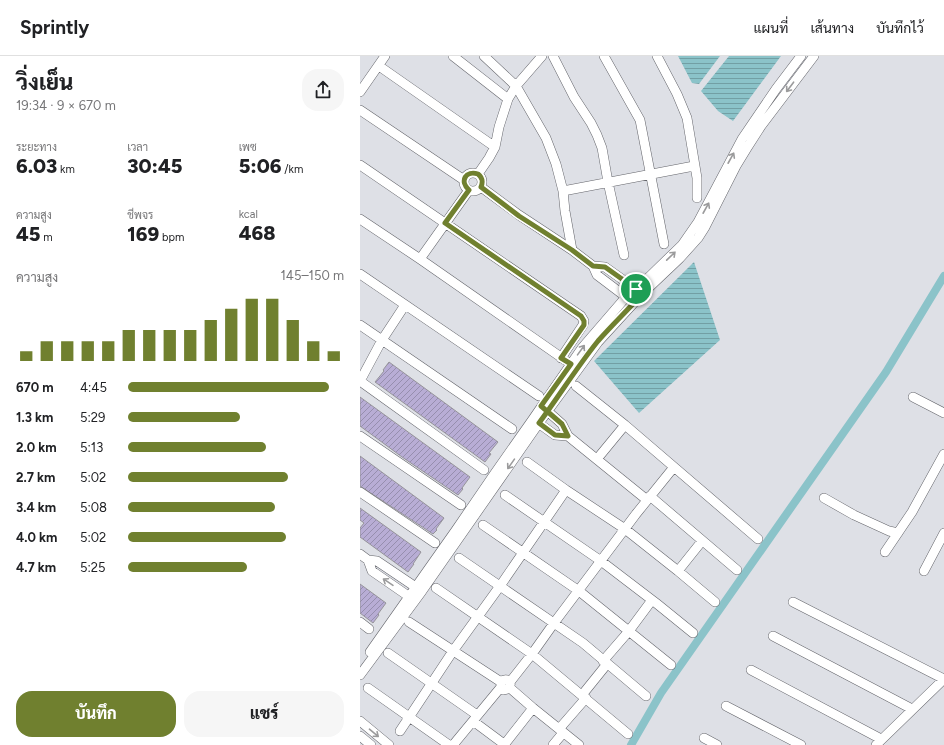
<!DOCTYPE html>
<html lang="th">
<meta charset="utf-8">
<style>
body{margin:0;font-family:Figtree,Sarabun,sans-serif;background:#f6f6f6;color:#202124;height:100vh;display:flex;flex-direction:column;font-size:15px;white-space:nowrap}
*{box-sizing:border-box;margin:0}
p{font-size:13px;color:#757577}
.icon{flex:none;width:22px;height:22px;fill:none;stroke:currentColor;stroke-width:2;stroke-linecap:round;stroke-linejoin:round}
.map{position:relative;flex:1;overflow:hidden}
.sheet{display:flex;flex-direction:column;background:#fff;width:360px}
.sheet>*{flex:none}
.pin{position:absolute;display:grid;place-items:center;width:34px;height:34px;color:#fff;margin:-17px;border:2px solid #fff;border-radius:50%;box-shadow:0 1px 4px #0007}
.round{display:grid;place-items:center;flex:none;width:42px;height:42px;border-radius:16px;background:#f6f6f6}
.head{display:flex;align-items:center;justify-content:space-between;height:68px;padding:0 16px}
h1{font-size:22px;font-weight:800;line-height:30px}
.metrics{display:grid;grid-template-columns:repeat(3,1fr);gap:6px;height:68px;padding:4px 16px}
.metrics div{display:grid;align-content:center}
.metrics b{font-size:20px;font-weight:800}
.metrics small{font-size:11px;font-weight:400}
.metrics p{font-size:11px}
.chart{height:112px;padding:8px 16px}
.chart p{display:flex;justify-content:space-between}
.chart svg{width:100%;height:72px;margin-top:4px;stroke:#70802f;stroke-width:6}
.action{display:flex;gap:8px;margin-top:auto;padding:8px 16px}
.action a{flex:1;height:46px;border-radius:16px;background:#70802f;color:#fff;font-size:16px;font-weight:800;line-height:46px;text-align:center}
.action a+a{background:#f6f6f6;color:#202124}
ul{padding:0 16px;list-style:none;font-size:13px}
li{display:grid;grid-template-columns:64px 48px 1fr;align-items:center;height:30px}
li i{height:10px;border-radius:5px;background:#70802f}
header{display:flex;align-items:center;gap:24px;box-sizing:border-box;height:56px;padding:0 20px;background:#fff;border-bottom:1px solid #e0e0e0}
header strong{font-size:19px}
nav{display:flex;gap:22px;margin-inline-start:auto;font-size:14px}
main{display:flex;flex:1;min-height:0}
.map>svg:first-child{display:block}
.water{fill:url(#water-rules)}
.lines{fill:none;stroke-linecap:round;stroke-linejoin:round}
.canal{stroke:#8bc3c9;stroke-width:8}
.building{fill:url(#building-hatch);stroke:#96949a}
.minor-casing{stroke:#64656b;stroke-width:10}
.minor{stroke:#fff;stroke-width:9}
.oneway{stroke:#9b9b9c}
.route-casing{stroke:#fff;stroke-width:8}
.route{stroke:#70802f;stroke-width:5}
</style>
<header>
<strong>Sprintly</strong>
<nav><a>แผนที่</a><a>เส้นทาง</a><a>บันทึกไว้</a></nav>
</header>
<main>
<section class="sheet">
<div class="head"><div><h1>วิ่งเย็น</h1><p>19:34 · 9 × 670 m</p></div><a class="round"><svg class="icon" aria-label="share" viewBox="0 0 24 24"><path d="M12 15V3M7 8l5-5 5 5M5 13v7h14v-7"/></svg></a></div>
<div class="metrics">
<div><p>ระยะทาง</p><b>6.03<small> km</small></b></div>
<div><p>เวลา</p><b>30:45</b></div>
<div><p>เพซ</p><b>5:06<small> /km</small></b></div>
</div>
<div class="metrics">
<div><p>ความสูง</p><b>45<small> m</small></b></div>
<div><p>ชีพจร</p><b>169<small> bpm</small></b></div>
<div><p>kcal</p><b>468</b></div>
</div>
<div class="chart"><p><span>ความสูง</span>145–150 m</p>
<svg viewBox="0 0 160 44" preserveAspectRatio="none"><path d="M5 44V38M15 44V32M25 44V32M35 44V32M45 44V32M55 44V25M65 44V25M75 44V25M85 44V25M95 44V19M105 44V12M115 44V6M125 44V6M135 44V19M145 44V32M155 44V38"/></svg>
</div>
<ul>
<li><b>670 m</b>4:45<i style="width:93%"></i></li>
<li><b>1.3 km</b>5:29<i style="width:52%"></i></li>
<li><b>2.0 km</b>5:13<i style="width:64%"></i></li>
<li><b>2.7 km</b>5:02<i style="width:74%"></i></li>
<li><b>3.4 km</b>5:08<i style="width:68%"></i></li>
<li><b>4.0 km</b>5:02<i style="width:73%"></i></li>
<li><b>4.7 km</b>5:25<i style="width:55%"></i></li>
</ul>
<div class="action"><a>บันทึก</a><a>แชร์</a></div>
</section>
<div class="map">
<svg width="584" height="689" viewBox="0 0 584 689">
<defs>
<pattern id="water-rules" width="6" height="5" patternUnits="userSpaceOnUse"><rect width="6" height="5" fill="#8bc3c9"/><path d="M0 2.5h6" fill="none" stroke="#729fa4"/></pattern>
<pattern id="building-hatch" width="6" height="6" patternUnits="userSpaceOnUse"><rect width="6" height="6" fill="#b8add5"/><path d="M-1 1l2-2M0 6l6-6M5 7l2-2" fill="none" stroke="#968eae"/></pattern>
</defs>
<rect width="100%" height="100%" fill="#dee0e6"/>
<path class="water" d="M 318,0 L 360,0 L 339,28 L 332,27 Z
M 369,0 L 421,0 L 373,65 L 358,55 L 341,35 Z
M 334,206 L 360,284 L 279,357 L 234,305 Z"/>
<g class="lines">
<path class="canal" d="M 271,689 L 301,637 L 526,316 L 584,220"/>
</g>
<path class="building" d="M 29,306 L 138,386 L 129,397 L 131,398 L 125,406 L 15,326 L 24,315 L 23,314 Z
M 0,341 L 110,421 L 102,432 L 103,433 L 98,439 L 42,401 L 0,370 Z
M 0,400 L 84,462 L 76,473 L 77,474 L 73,478 L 0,430 Z
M 0,452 L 61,496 L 53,508 L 54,508 L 48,516 L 0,481 L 0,472 L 4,467 L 0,464 Z
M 0,528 L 26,547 L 18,558 L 19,559 L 13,567 L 0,557 Z"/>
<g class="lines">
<g class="minor-casing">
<path id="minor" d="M 93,0 L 148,43
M 124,0 L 156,30 L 186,82 L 196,108 L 203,135 L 205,155 L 212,194
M 193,0 L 214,41 L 231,67 L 237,79 L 242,92 L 248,126 L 264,199
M 244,0 L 280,64 L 304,188
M 297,0 L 317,38 L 327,62 L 337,122 L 337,142
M 19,10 L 135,91
M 0,36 L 25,0
M 0,54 L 104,124
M 0,109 L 221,260 L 224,265 L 223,269 L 201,302
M104 126a9 9 0 1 1 18 0a9 9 0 1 1-18 0Z
M 118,118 L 129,102 L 135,91 L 139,71 L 148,43 L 156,30 L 182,0
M 121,131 L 159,159 L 212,194 L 233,210 L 237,219 L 270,244
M 203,135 L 334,110
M 0,163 L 60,203 L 205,304
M 60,203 L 109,134
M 233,210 L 245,211 L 280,236
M 0,218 L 179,340
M 0,269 L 152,373
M 0,325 L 124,414
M 0,325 L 22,284 L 45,249
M 216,330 L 265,369 L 398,483
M 553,341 L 584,357
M 184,352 L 202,368 L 208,380 L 287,444
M 174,364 L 195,379 L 208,380
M 0,380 L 101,449
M 237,403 L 265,369
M 167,406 L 206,434 L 265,473 L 318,515 L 355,546
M 0,436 L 75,487
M 145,439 L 241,505 L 296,547 L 333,577
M 290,440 L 377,514
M 464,442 L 494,459 L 529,475 L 538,477
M 123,469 L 219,535 L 311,609
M 525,496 L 552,456 L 584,398
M 0,498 L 8,504 L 17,505 L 60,534
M 99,502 L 223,587 L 286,640
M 8,504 L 12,515 L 54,544
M 318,515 L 342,485
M 564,515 L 584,477
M 76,532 L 172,598 L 268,678
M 433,546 L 584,623
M 0,566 L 9,573
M 49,566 L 141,626
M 413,580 L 552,653
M 10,596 L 96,474 L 135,417 L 173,363 L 222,292 L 266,241 L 289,221 L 322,189 L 338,166 L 382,83 L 416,33 L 441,0
M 28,597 L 117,659
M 243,605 L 269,575 L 292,544
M 391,614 L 521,683
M 0,619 L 62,535 L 179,367 L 238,286 L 282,238 L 320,202 L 338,182 L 345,171 L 376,110 L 387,92 L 401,70 L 454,0
M 150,626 L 172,598 L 194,567 L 276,458 L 314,411
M 8,632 L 89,689
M 150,632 L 173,652 L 219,689
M 222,639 L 247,608
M 366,650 L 441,689
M 0,665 L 29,689
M 113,665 L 144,688
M 199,673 L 226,642
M 40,675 L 93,595 L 140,530 L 206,434
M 0,680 L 11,689
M 344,682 L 357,689
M 93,689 L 141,631 L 141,626 C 147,620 154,627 148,633 L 144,634 L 141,631
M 144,689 L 173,652
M 193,689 L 203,677
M 516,689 L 584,623"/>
</g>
<use href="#minor" class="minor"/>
</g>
<defs><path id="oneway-shaft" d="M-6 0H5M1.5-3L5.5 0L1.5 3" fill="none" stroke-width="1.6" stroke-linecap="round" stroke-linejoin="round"/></defs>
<g class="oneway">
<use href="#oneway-shaft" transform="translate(430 31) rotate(127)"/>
<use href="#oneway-shaft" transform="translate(371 102) rotate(-61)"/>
<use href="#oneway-shaft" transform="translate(346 152) rotate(-61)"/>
<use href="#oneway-shaft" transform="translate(311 200) rotate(-44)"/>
<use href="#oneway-shaft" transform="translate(221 294) rotate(-54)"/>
<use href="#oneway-shaft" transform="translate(151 408) rotate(125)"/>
<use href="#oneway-shaft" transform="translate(28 526) rotate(-146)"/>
<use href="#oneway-shaft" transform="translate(14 677) rotate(40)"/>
</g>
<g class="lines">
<g class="route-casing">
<path id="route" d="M 276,233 L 245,211 L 233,210 L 212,194 L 159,160 L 121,131 C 123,126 123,122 118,118 C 106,114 99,125 109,134 L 85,167 L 221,260 L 224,265 L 224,269 L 201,302 L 211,308 L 181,350 L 202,368 L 208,380 L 195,379 L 179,367 C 199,340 217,311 238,285 C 252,269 268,254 282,238 L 276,233"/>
</g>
<use href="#route" class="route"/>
</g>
</svg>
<div class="pin" style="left:276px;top:233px;background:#1e9e55"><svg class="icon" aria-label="arrive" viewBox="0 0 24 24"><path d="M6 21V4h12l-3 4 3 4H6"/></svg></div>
</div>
</main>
